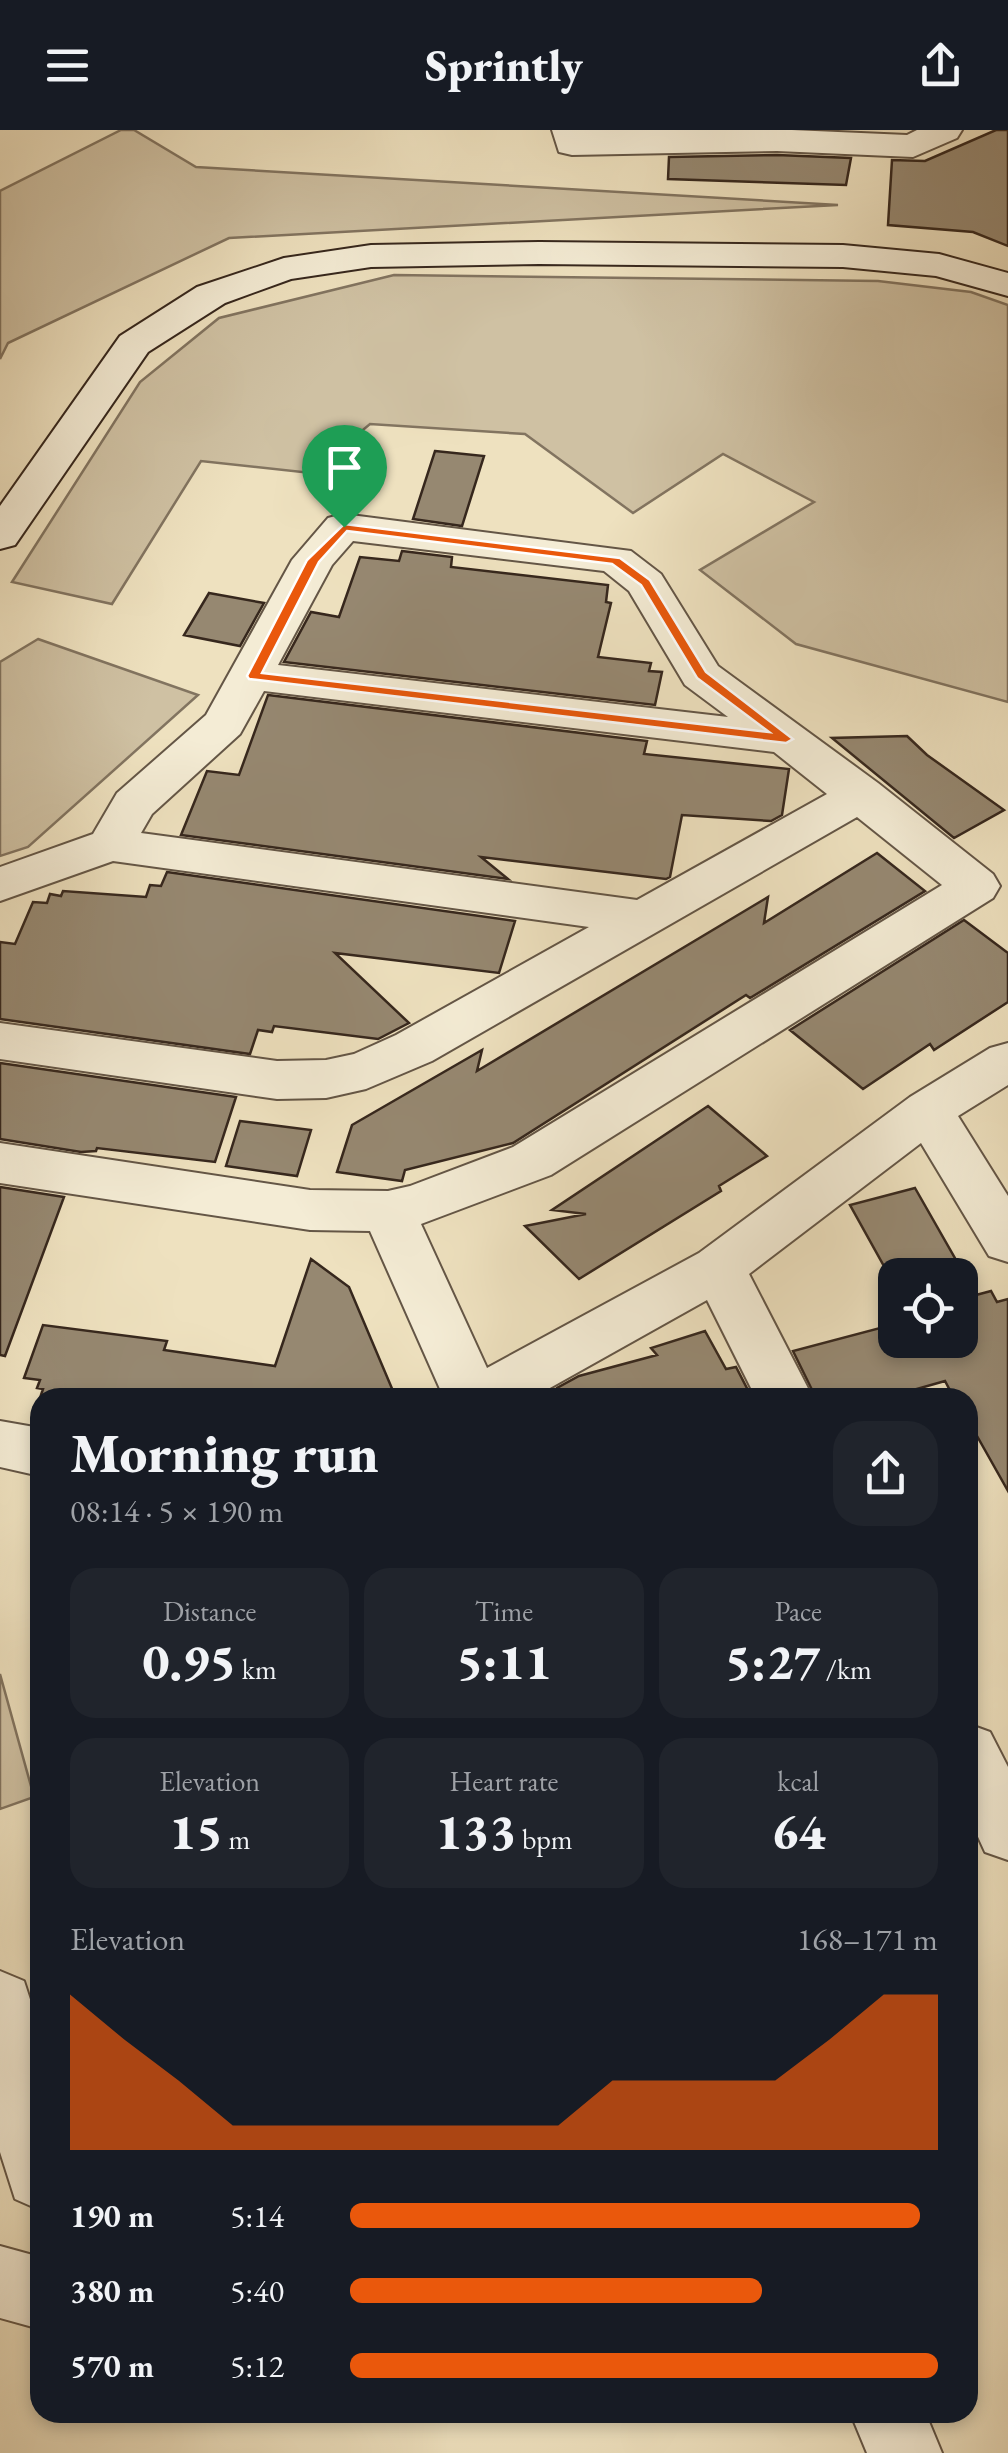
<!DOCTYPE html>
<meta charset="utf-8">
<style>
body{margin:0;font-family:"EB Garamond",serif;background:#20242c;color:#f1f3f6;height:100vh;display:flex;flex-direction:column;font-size:38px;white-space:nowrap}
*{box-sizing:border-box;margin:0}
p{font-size:32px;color:#9ea1a6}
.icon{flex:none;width:55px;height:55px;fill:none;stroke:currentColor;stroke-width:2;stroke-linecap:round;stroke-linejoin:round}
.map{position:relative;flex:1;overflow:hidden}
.drawer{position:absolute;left:30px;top:1258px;width:948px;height:1035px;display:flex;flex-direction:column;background:#171b24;border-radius:30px;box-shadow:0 5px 15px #0003}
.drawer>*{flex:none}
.buttons{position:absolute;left:878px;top:1128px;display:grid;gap:20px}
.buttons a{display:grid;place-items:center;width:100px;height:100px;border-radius:20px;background:#171b24;box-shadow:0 5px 15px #0003;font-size:50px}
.pin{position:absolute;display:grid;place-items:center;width:85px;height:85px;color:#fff;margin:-102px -42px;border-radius:50% 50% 50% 0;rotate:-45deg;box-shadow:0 0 10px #0007}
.pin .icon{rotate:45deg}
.round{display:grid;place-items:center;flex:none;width:105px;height:105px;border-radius:30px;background:#20242c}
.summary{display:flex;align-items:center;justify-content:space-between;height:170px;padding:0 40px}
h1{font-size:55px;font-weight:800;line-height:75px}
.metrics{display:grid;grid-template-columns:repeat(3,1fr);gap:15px;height:170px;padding:10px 40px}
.metrics div{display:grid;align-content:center;border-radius:25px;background:#20242c;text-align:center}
.metrics b{font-size:50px;font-weight:800}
.metrics small{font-size:28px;font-weight:400}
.metrics p{font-size:28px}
.chart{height:280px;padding:20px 40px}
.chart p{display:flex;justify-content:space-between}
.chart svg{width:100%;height:180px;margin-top:10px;fill:#ea580c;opacity:.7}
ul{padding:0 40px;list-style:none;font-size:32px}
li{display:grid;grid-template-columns:160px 120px 1fr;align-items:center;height:75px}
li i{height:25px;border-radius:12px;background:#ea580c}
header{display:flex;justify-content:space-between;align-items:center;height:130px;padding:0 40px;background:#171b24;font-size:45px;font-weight:800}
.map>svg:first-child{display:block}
.green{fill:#cfc1a3;stroke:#827460;stroke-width:2.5}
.building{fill:#968871;stroke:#36271d;stroke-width:2.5}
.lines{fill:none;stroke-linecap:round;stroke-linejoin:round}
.street-casing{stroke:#645646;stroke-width:4}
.secondary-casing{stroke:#36271d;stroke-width:4}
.street{fill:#f4ecd5;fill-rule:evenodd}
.secondary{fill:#f4ecd5;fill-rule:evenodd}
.route{fill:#ea580c;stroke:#fff;stroke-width:2.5;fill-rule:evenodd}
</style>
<header><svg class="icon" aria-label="menu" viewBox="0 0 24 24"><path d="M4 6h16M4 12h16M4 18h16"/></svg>Sprintly<svg class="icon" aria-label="share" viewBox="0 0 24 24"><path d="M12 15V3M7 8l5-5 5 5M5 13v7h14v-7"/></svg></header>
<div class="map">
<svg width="1008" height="2323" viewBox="0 0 1008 2323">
<rect width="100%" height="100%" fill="#eee1bf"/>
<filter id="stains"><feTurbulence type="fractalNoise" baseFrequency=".002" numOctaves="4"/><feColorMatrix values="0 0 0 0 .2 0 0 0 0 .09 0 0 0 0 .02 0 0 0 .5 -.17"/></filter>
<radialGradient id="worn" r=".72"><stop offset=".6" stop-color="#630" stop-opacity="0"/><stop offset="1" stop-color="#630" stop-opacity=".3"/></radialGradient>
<path class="green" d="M 121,0 L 134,0 L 196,37 L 838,75 L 229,108 L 8,213 L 0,229 L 0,61 Z
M 394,145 L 878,151 L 971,162 L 1008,175 L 1008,572 L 796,514 L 700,440 L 814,372 L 723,324 L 633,383 L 525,304 L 370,294 L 311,343 L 201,331 L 112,474 L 12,452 L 140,252 L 219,188 Z
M 38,509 L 198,565 L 28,717 L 0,726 L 0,532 Z
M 0,1544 L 34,1667 L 0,1679 Z"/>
<path class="building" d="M 996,0 L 1008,0 L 1008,116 L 973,102 L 888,95 L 892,30 L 925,31 Z
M 777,25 L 851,28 L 846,55 L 668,49 L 669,27 Z
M 435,321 L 484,326 L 462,396 L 413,389 Z
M 402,421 L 452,427 L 451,437 L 608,455 L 606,472 L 611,473 L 598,527 L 651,533 L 649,541 L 662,542 L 655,575 L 284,532 L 311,482 L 339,487 L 360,427 L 399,431 Z
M 209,463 L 264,473 L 240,516 L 184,505 Z
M 268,565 L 647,611 L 644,624 L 789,639 L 782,685 L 771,691 L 682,685 L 670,747 L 666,749 L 481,727 L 508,749 L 181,705 L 207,641 L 239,645 Z
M 907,606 L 927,625 L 1004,680 L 954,708 L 832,608 Z
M 877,723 L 925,761 L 750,868 L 746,865 L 513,1013 L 405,1040 L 402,1051 L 337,1042 L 352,995 L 482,920 L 477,941 L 768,767 L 764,793 Z
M 167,742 L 515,791 L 499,843 L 335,823 L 409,893 L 378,909 L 274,896 L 272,902 L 258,900 L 250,924 L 0,889 L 0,812 L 15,814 L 33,772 L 47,773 L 50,764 L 61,766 L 63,761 L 146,767 L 150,755 L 161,756 Z
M 964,790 L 1008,823 L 1008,872 L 934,920 L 930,914 L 863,959 L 790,900 Z
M 0,933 L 236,967 L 215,1032 L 97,1018 L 96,1021 L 81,1022 L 0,1009 Z
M 708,976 L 767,1026 L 719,1056 L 721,1061 L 579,1149 L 525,1096 L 586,1084 L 552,1080 Z
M 240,991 L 311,1000 L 297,1046 L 226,1036 Z
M 0,1057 L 64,1067 L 5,1226 L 0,1225 Z
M 915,1058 L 976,1165 L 991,1161 L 997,1172 L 1008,1169 L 1008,1361 L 968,1290 L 968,1268 L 954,1268 L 945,1251 L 885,1268 L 816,1268 L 793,1221 L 895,1194 L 895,1210 L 960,1210 L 960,1145 L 895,1145 L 895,1156 L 850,1075 Z
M 311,1129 L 349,1157 L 396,1268 L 40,1268 L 43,1259 L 37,1258 L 40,1250 L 24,1248 L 43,1195 L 167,1211 L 164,1220 L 275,1236 Z
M 705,1201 L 726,1239 L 736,1237 L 752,1268 L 558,1268 L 557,1258 L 579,1246 L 657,1225 L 651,1218 Z"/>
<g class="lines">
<g class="street-casing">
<path id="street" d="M 552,0 L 792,0 L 907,5 L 917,0 L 962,0 L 957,8 L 913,27 L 777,21 L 572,25 L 559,22 Z
M 343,384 L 631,421 L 661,444 L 718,536 L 878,653 L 993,744 L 1000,756 L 993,768 L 551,1045 L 421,1094 L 487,1238 L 699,1123 L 910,967 L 990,918 L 1008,913 L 1008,955 L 958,986 L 1008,1066 L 1008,1132 L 989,1126 L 921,1013 L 749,1144 L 813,1268 L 756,1268 L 707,1170 L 532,1268 L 444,1268 L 370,1101 L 310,1100 L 0,1053 L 0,1013 L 310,1060 L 388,1061 L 410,1056 L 513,1017 L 942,755 L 857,687 L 432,931 L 366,959 L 326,968 L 277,969 L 0,929 L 0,893 L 277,931 L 326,930 L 354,924 L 396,905 L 589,797 L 113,731 L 0,771 L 0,737 L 93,704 L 117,663 L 206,585 L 292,430 L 328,388 ZM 353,411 L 604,441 L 629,461 L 685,555 L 728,587 L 278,535 L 332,435 ZM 264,561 L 774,622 L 827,664 L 637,770 L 141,703 L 152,684 L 240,604 Z
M 0,1291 L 40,1298 L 40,1346 L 0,1337 Z
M 968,1594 L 990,1602 L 1008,1637 L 1008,1730 L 985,1722 L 968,1685 Z
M 0,1841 L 24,1851 L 40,1900 L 40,2080 L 15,2069 L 0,2022 Z
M 0,2116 L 40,2127 L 40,2199 L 0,2188 Z
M 850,2282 L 925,2282 L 942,2323 L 867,2323 Z"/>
</g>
<g class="secondary-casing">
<path id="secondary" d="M 539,112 L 843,115 L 939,124 L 1008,143 L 1008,166 L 936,146 L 843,137 L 539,134 L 371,137 L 291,149 L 225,173 L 148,222 L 15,415 L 0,419 L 0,376 L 120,206 L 197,157 L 284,128 L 371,115 Z"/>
</g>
<use href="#street" class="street"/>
<use href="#secondary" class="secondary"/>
</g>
<path class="route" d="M 344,394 L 620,428 L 650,450 L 706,542 L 793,609 L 786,613 L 249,549 L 247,546 L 307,430 ZM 347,401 L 612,434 L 641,455 L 697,548 L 769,602 L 262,543 L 319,432 Z"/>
<rect width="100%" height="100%" filter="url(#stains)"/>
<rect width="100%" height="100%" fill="url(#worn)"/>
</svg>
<div class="buttons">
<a><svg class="icon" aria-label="locate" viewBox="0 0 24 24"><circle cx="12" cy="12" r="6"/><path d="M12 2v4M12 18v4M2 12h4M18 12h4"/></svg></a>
</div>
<div class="pin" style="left:344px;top:397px;background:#1e9e55"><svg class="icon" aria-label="arrive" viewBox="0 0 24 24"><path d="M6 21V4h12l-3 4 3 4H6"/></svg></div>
<section class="drawer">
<div class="summary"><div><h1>Morning run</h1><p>08:14 · 5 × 190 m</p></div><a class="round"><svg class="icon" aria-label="share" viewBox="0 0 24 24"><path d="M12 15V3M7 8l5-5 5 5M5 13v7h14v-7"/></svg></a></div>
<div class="metrics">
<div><p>Distance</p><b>0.95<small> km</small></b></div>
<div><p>Time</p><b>5:11</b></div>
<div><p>Pace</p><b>5:27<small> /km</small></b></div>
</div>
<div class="metrics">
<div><p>Elevation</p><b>15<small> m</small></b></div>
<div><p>Heart rate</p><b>133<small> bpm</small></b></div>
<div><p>kcal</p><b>64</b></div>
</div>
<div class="chart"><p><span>Elevation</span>168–171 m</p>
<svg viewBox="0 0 160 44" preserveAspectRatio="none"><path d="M0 44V6L10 17L20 27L30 38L40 38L50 38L60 38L70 38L80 38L90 38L100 27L110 27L120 27L130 27L140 17L150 6L160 6V44z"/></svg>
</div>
<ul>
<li><b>190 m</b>5:14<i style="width:97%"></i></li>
<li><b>380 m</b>5:40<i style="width:70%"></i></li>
<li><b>570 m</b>5:12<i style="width:100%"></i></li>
</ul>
</section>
</div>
